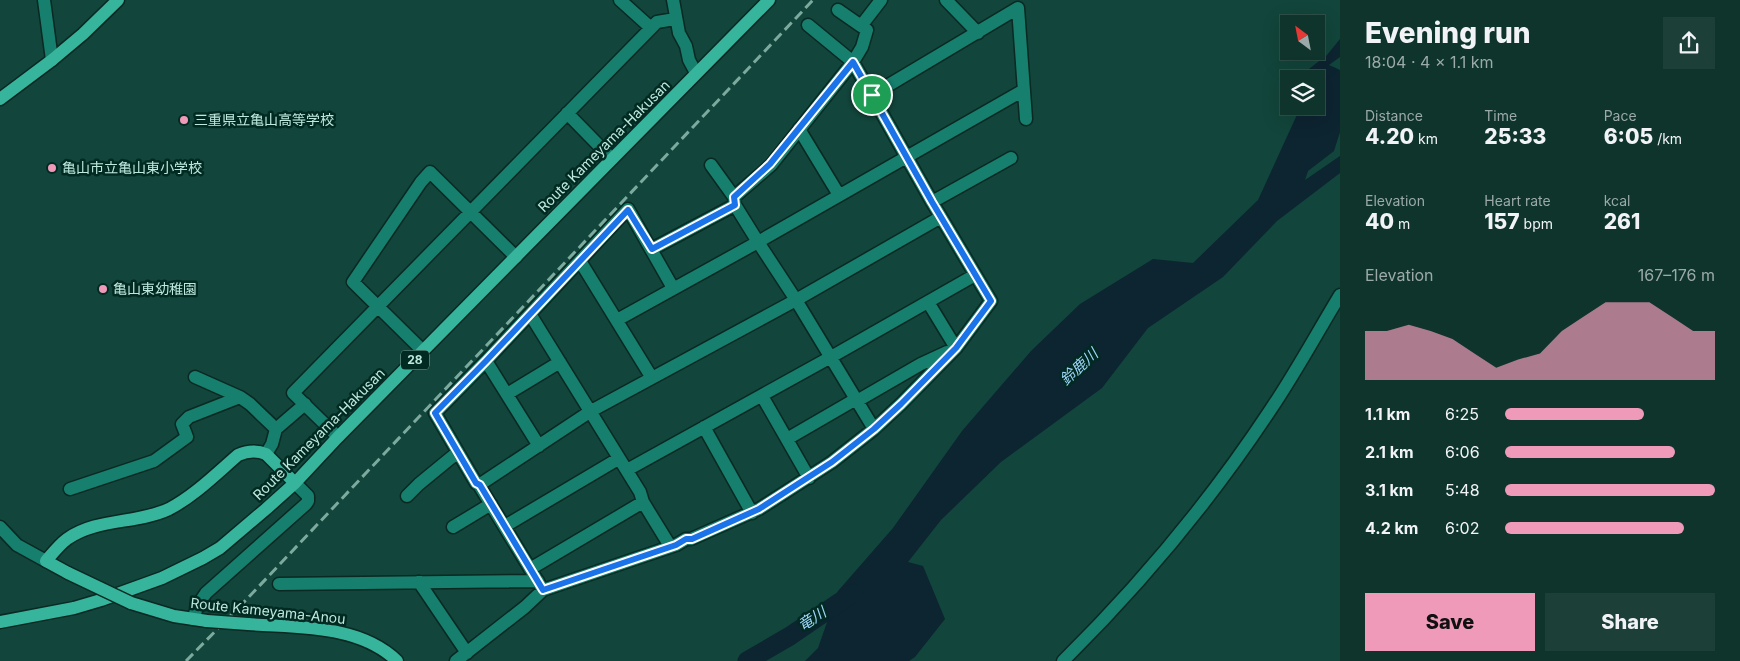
<!DOCTYPE html>
<meta charset="utf-8">
<style>
body{margin:0;font-family:Inter,"Noto Sans JP",sans-serif;background:#1c3f38;color:#f1f3f6;height:100vh;display:flex;flex-direction:column;font-size:19px;white-space:nowrap}
*{box-sizing:border-box;margin:0}
p{font-size:16px;color:#9baaa9}
.icon{flex:none;width:28px;height:28px;fill:none;stroke:currentColor;stroke-width:2;stroke-linecap:round;stroke-linejoin:round}
.map{position:relative;flex:1;overflow:hidden}
.details{display:flex;flex-direction:column;background:#0e342c;width:400px}
.details>*{flex:none}
.needle{width:32px;rotate:328deg}
.tools{position:absolute;left:1280px;top:15px;display:grid;gap:10px}
.tools a{display:grid;place-items:center;width:45px;height:45px;border-radius:0px;background:#0e342c;box-shadow:0 5px 20px #0002,0 0 0 1px #2e4f48;font-size:25px}
.pin{position:absolute;display:grid;place-items:center;width:42px;height:42px;color:#fff;margin:-21px;border:2px solid #fff;border-radius:50%;box-shadow:0 1px 5px #0007}
.round{display:grid;place-items:center;flex:none;width:52px;height:52px;border-radius:0px;background:#1c3f38}
.overview{display:flex;align-items:center;justify-content:space-between;height:85px;padding:0 25px}
h1{font-size:28px;font-weight:800;line-height:38px}
.stats{display:grid;grid-template-columns:repeat(3,1fr);gap:8px;height:85px;padding:5px 25px}
.stats div{display:grid;align-content:center}
.stats b{font-size:21px;font-weight:800}
.stats small{font-size:14px;font-weight:400}
.stats p{font-size:14px}
.chart{height:140px;padding:10px 25px}
.chart p{display:flex;justify-content:space-between}
.chart svg{width:100%;height:90px;margin-top:5px;fill:#ef9ab8;opacity:.7}
.action{display:flex;gap:10px;margin-top:auto;padding:10px 25px}
.action a{flex:1;height:58px;border-radius:0px;background:#ef9ab8;color:#111;font-size:20px;font-weight:800;line-height:58px;text-align:center}
.action a+a{background:#1c3f38;color:#f1f3f6}
ul{padding:0 25px;list-style:none;font-size:16px}
li{display:grid;grid-template-columns:80px 60px 1fr;align-items:center;height:38px}
li i{height:12px;border-radius:6px;background:#ef9ab8}
main{display:flex;flex:1;min-height:0}
.map>svg:first-child{display:block}
.water{fill:#0d2431}
.lines{fill:none;stroke-linecap:round;stroke-linejoin:round}
.river{stroke:#0d2431;stroke-width:19}
.minor-casing{stroke:#0a2922;stroke-width:15}
.major-casing{stroke:#0a2922;stroke-width:15}
.minor{stroke:#167f6d;stroke-width:12}
.major{stroke:#36b49c;stroke-width:12}
.rail{stroke:#7caa9e;stroke-width:3;stroke-dasharray:10 5;stroke-linecap:butt}
.major-bridge-casing{stroke:#0a2922;stroke-width:15;stroke-linecap:butt}
.major-bridge{stroke:#36b49c;stroke-width:12}
.route-casing{stroke:#fff;stroke-width:10}
.route{stroke:#1a73e8;stroke-width:6}
.poi-dot{fill:#ef9ab8;stroke:#002a22;stroke-width:2}
.labels{text-anchor:middle;stroke-width:5;stroke-linejoin:round;paint-order:stroke}
.shield{fill:#002a22;stroke:#85b0a5;stroke-width:1}
.shield-label{font-size:12px;font-weight:bold;fill:#bee9dd}
.poi-label{font-size:14px;fill:#bee9dd;stroke:#002a22;text-anchor:start}
.street-label{font-size:14px;fill:#bee9dd;stroke:#002a22}
.water-label{font-size:15px;font-style:italic;fill:#a0d8fc;stroke:#002a22}
</style>
<main>
<div class="map">
<svg width="1340" height="661" viewBox="0 0 1340 661">
<rect width="100%" height="100%" fill="#12453b"/>
<path class="water" d="M 1340,39 L 1340,57 L 1329,65 L 1340,70 L 1340,132 L 1334,151 L 1308,171 L 1305,180 L 1340,156 L 1340,173 L 1277,221 L 1223,277 L 1148,328 L 1102,388 L 1001,462 L 941,520 L 908,562 L 923,566 L 945,619 L 915,657 L 909,661 L 805,661 L 818,648 L 838,591 L 893,528 L 962,431 L 1031,351 L 1080,304 L 1153,259 L 1193,263 L 1258,200 L 1301,106 L 1316,106 L 1316,79 L 1296,79 L 1327,55 Z"/>
<g class="lines">
<path class="river" d="M 747,661 L 790,636 L 853,593"/>
<g class="minor-casing">
<path id="minor" d="M 44,0 L 52,60
M 620,0 L 651,28
M 673,0 L 679,33 L 686,46 L 689,60 L 696,73
M 946,0 L 978,33
M 838,10 L 861,26
M 872,95 L 1018,8 L 1026,119
M 567,113 L 612,159
M 799,129 L 839,195
M 711,165 L 734,197 L 735,205 L 758,242 L 796,300 L 874,429
M 734,197 L 771,165 L 853,62 L 862,47 L 867,30 L 861,26 L 881,0
M 932,202 L 1011,158
M 652,249 L 735,205
M 580,261 L 652,378
M 928,302 L 956,348
M 530,314 L 640,492 L 643,502 L 670,546
M 617,320 L 758,242 L 1024,90
M 423,351 L 353,282 L 421,182 L 430,172 L 516,257
M 486,361 L 539,446
M 195,377 L 240,397 L 250,404 L 276,429 L 272,444 L 266,454
M 507,394 L 560,362
M 762,396 L 809,478
M 857,401 L 921,364 L 947,352
M 704,427 L 752,513
M 276,429 L 305,404
M 338,437 L 293,393 L 657,22 L 675,19
M 787,439 L 856,399
M 627,470 L 831,357 L 975,275
M 479,485 L 591,411 L 796,300 L 941,217
M 70,489 L 154,461 L 187,437 L 182,424 L 189,417 L 240,397
M 407,496 L 419,484 L 458,452
M 505,526 L 618,459
M 0,527 L 17,545 L 46,561
M 453,527 L 491,504
M 530,569 L 643,502
M 419,582 L 467,653
M 279,584 L 538,581
M 543,590 L 479,485 L 476,483 L 435,413 L 486,361 L 628,209 L 673,288
M 193,619 L 198,605 L 206,593 L 306,504 L 308,501 L 308,496 L 295,483
M 456,661 L 525,607 L 543,590 L 676,545 L 686,539 L 691,539 L 759,509 L 832,462 L 874,429 L 901,404 L 956,348 L 991,301 L 932,202 L 853,62 L 808,25
M 1063,661 C 1141,584 1211,500 1271,409 C 1296,372 1317,333 1340,295"/>
</g>
<g class="major-casing">
<path id="major" d="M 0,99 L 52,60 L 83,34 L 118,0
M 68,573 L 46,561 C 52,554 59,545 67,539 C 96,518 137,524 169,509 C 194,496 216,474 238,455 C 247,451 256,450 266,454 L 295,483
M 131,603 L 174,616 L 207,621
M 0,622 L 74,608 L 101,600 L 162,578 L 203,558 L 220,548 L 266,509 L 295,483 L 338,437 L 769,0
M 248,624 C 297,628 359,624 397,661"/>
</g>
<use href="#minor" class="minor"/>
<use href="#major" class="major"/>
<path class="rail" d="M 186,661 L 246,600 L 813,0"/>
<g class="major-bridge-casing">
<path id="major-bridge" d="M 68,573 L 131,603
M 207,621 L 248,624"/>
</g>
<use href="#major-bridge" class="major-bridge"/>
</g>
<g class="lines">
<g class="route-casing">
<path id="route" d="M 853,62 L 932,202 L 991,301 L 956,348 L 901,404 L 874,429 L 832,462 L 759,509 L 692,539 L 686,539 L 676,545 L 543,590 L 480,485 L 476,483 L 435,413 L 486,361 L 628,210 L 652,249 L 735,205 L 734,197 L 770,164 Z"/>
</g>
<use href="#route" class="route"/>
</g>
<g class="poi-dot">
<circle cx="184" cy="120" r="5"/>
<circle cx="52" cy="168" r="5"/>
<circle cx="103" cy="289" r="5"/>
</g>
<g class="labels">
<rect class="shield" x="401" y="350.5" width="28" height="19" rx="4"/>
<g class="shield-label">
<text x="415" y="364">28</text>
</g>
<g class="poi-label">
<text x="194" y="125">三重県立亀山高等学校</text>
<text x="62" y="173">亀山市立亀山東小学校</text>
<text x="113" y="294">亀山東幼稚園</text>
</g>
<g class="street-label">
<text transform="translate(604 146) rotate(-45)" y="5">Route Kameyama-Hakusan</text>
<text transform="translate(319 434) rotate(-45)" y="5">Route Kameyama-Hakusan</text>
<text transform="translate(268 611) rotate(6)" y="5">Route Kameyama-Anou</text>
</g>
<g class="water-label">
<text transform="translate(1079 367) rotate(-43)" y="5">鈴鹿川</text>
<text transform="translate(812 619) rotate(-33)" y="5">竜川</text>
</g>
</g>
</svg>
<div class="tools">
<a><svg class="needle" viewBox="-14 -14 28 28"><path d="M0-13l5 13h-10z" fill="#e53935"/><path d="M0 13l5-13h-10z" fill="#9baaa9"/></svg></a>
<a><svg class="icon" aria-label="layers" viewBox="0 0 24 24"><path d="M12 4l9 5-9 5-9-5zM3 14l9 5 9-5"/></svg></a>
</div>
<div class="pin" style="left:872px;top:95px;background:#1e9e55"><svg class="icon" aria-label="arrive" viewBox="0 0 24 24"><path d="M6 21V4h12l-3 4 3 4H6"/></svg></div>
</div>
<section class="details">
<div class="overview"><div><h1>Evening run</h1><p>18:04 · 4 × 1.1 km</p></div><a class="round"><svg class="icon" aria-label="share" viewBox="0 0 24 24"><path d="M12 15V3M7 8l5-5 5 5M5 13v7h14v-7"/></svg></a></div>
<div class="stats">
<div><p>Distance</p><b>4.20<small> km</small></b></div>
<div><p>Time</p><b>25:33</b></div>
<div><p>Pace</p><b>6:05<small> /km</small></b></div>
</div>
<div class="stats">
<div><p>Elevation</p><b>40<small> m</small></b></div>
<div><p>Heart rate</p><b>157<small> bpm</small></b></div>
<div><p>kcal</p><b>261</b></div>
</div>
<div class="chart"><p><span>Elevation</span>167–176 m</p>
<svg viewBox="0 0 160 44" preserveAspectRatio="none"><path d="M0 44V20L10 20L20 17L30 20L40 24L50 31L60 38L70 34L80 31L90 20L100 13L110 6L120 6L130 6L140 13L150 20L160 20V44z"/></svg>
</div>
<ul>
<li><b>1.1 km</b>6:25<i style="width:66%"></i></li>
<li><b>2.1 km</b>6:06<i style="width:81%"></i></li>
<li><b>3.1 km</b>5:48<i style="width:100%"></i></li>
<li><b>4.2 km</b>6:02<i style="width:85%"></i></li>
</ul>
<div class="action"><a>Save</a><a>Share</a></div>
</section>
</main>
